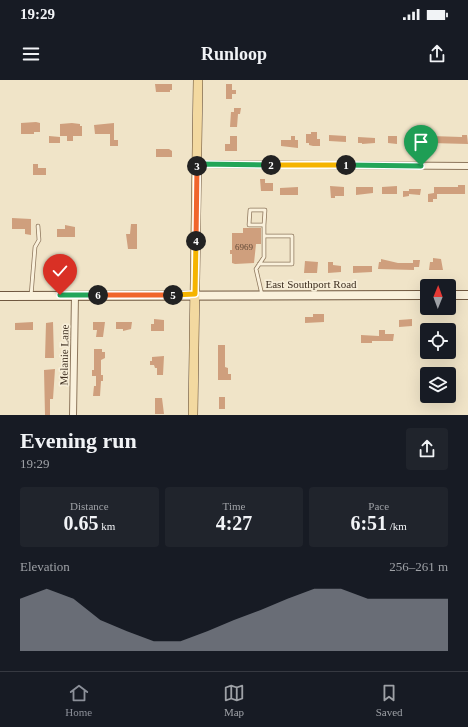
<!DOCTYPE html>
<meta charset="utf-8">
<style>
body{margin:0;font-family:"Times New Roman",serif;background:#20242c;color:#f1f3f6;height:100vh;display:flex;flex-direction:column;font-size:15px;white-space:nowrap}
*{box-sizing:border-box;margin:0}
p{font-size:13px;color:#9ea1a6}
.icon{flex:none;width:22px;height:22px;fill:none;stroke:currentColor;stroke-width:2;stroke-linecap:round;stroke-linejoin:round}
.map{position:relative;height:335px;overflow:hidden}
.panel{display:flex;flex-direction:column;background:#171b24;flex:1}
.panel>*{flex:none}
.needle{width:26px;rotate:1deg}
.tools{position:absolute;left:420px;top:199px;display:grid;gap:8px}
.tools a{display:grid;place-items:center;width:36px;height:36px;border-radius:4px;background:#171b24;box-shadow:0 4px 16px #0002;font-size:20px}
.pin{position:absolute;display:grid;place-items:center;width:34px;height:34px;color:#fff;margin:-41px -17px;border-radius:50% 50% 50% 0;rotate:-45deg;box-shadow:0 0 4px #0007}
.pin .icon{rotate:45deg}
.km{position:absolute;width:20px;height:20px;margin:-10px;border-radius:50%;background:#222;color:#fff;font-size:11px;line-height:20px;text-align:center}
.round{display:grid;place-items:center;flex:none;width:42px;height:42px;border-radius:4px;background:#20242c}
.overview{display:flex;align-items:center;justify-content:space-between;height:68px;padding:0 20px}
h1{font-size:22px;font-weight:800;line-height:30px}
.figures{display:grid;grid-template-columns:repeat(3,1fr);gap:6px;height:68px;padding:4px 20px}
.figures div{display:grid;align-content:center;border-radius:4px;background:#20242c;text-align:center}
.figures b{font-size:20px;font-weight:800}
.figures small{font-size:11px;font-weight:400}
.figures p{font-size:11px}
.chart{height:112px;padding:8px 20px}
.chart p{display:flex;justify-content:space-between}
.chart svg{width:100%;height:72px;margin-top:4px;fill:#8c9099;opacity:.7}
.status{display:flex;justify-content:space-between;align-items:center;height:28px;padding:0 20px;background:#171b24;direction:ltr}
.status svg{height:11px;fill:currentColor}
header{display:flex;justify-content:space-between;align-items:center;height:52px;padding:0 20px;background:#171b24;font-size:18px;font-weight:800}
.menu{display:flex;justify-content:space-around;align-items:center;height:56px;border-top:1px solid #363941;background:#171b24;font-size:11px;color:#9ea1a6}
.menu a{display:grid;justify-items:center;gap:2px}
.menu .on{color:#8c9099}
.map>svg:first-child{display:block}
.building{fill:#cf9f7d}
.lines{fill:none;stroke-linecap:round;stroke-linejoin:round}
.lane-casing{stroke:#8d765c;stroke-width:4.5}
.street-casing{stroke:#8d765c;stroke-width:8}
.secondary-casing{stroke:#6f573f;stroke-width:10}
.primary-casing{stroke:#5b4430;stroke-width:10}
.lane{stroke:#faf1dc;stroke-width:3}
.street{stroke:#faf1dc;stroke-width:6}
.secondary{stroke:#faf1dc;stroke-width:8}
.primary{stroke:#f3d9a0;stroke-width:9}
.split-1-casing{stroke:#fff;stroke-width:8}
.split-2-casing{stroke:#fff;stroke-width:8}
.split-3-casing{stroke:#fff;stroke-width:8}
.split-4-casing{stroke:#fff;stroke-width:8}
.split-5-casing{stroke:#fff;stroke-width:8}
.split-6-casing{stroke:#fff;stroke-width:8}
.split-7-casing{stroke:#fff;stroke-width:8}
.split-1{stroke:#22a559;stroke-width:5}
.split-2{stroke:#f5b400;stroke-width:5}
.split-3{stroke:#22a559;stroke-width:5}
.split-4{stroke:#f0652b;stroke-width:5}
.split-5{stroke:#f5b400;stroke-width:5}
.split-6{stroke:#f0652b;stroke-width:5}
.split-7{stroke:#22a559;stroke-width:5}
.labels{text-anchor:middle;stroke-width:3.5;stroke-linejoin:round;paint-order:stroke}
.number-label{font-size:9px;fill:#624a37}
.street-label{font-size:11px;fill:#3d2e20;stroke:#f7eed8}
</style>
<div class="status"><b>19:29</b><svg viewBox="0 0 49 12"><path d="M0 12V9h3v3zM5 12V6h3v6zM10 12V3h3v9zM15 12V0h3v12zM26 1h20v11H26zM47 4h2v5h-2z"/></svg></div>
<header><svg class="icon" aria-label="menu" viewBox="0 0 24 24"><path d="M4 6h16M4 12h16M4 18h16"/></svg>Runloop<svg class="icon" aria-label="share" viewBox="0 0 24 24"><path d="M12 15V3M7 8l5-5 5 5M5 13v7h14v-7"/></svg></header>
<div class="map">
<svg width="468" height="335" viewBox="0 0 468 335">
<rect width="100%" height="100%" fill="#f0e4c8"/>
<path class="building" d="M 155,4 L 172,4 L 172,10 L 170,10 L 170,12 L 156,12 Z
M 226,4 L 232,4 L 232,10 L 236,10 L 236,14 L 232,14 L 232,19 L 226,19 Z
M 234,28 L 241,28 L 240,34 L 238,34 L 237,47 L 230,47 L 231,32 L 234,32 Z
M 36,42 L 40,43 L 40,52 L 34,52 L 34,54 L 21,54 L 21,43 Z
M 72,43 L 80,44 L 80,46 L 82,46 L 82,56 L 73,56 L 73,61 L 67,61 L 67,56 L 60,56 L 60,44 Z
M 114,43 L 114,60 L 118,60 L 118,66 L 110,66 L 110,54 L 95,54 L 94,45 Z
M 311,52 L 317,52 L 317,59 L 320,59 L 320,66 L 313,66 L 309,65 L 309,63 L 306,63 L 306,54 L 311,54 Z
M 329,55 L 346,56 L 346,62 L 329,61 Z
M 462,55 L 467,55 L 468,64 L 431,63 L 431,56 L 462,57 Z
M 49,56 L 60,57 L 60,63 L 49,63 Z
M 230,56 L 237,56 L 237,71 L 225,71 L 225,64 L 230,64 Z
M 291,56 L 295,56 L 295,60 L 298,60 L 298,68 L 281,66 L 281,60 L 291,60 Z
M 388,56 L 397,56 L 397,64 L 388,63 Z
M 405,56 L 423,56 L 423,64 L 405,63 Z
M 358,57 L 375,58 L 375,63 L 362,64 L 362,63 L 358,63 Z
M 156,69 L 169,69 L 172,71 L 172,77 L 156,77 Z
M 33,84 L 38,84 L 38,88 L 46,88 L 46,95 L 33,95 Z
M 260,99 L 265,99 L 265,103 L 273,103 L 273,111 L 261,111 Z
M 458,105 L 465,105 L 465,114 L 437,114 L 437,119 L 433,119 L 433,122 L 428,122 L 428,114 L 434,113 L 434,107 L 458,107 Z
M 330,106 L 344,107 L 344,116 L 335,116 L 335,118 L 331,118 Z
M 397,106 L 397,114 L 382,114 L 382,107 Z
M 298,107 L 298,115 L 280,115 L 280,108 Z
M 356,107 L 373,107 L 373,113 L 356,115 Z
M 409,109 L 421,109 L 420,115 L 409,114 L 409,116 L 403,117 L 403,111 L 409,111 Z
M 12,138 L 31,139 L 31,155 L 25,154 L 25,149 L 12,149 Z
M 131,144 L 137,144 L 137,169 L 128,169 L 126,154 L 130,154 Z
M 65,145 L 75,147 L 75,157 L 57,157 L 57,149 L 65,149 Z
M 243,148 L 261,148 L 261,164 L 256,164 L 254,183 L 235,184 L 232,183 L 232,174 L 230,174 L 230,170 L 232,170 L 232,153 L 243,153 Z
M 433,178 L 441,179 L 443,190 L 429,190 L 430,182 L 433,182 Z
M 381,179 L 398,183 L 413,183 L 413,180 L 420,180 L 419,187 L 414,187 L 414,190 L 378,189 L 379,182 L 381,182 Z
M 305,181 L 318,182 L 317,193 L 304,193 Z
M 328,182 L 333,182 L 333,185 L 341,186 L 341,192 L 328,193 Z
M 353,186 L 372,186 L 372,192 L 353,193 Z
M 313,234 L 324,234 L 324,242 L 305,243 L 305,237 L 313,237 Z
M 154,239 L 164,240 L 164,251 L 151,251 L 151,244 L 154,244 Z
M 412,239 L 412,246 L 399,247 L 399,240 Z
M 33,242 L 33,250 L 15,250 L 15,243 Z
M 53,242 L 54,278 L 45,278 L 46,243 Z
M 93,242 L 105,242 L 103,257 L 96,257 L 97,250 L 93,250 Z
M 116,242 L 132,242 L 131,249 L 123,251 L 123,249 L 116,249 Z
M 379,250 L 385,250 L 385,254 L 394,254 L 393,261 L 372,261 L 372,263 L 361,263 L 361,255 L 379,256 Z
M 218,265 L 225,265 L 225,287 L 228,288 L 228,294 L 231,294 L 231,300 L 218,300 Z
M 94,269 L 102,269 L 102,272 L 105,272 L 105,278 L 101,280 L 101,295 L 103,295 L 103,301 L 101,301 L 100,316 L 93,316 L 94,306 L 96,306 L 96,296 L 92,296 L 92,290 L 94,290 Z
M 164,276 L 163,295 L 157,295 L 157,288 L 155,288 L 154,285 L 150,285 L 150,281 L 152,281 L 152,277 Z
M 55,289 L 53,319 L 50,319 L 50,335 L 45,335 L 44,290 Z
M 219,317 L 225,317 L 225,329 L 219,329 Z
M 155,318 L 162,318 L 164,334 L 155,334 Z"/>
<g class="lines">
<g class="lane-casing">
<path id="lane" d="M 259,184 L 292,184 L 292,156 L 265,156
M 262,215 L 256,189 L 264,177 L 264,145 L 249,145 L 250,130 L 265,130 L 264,145
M 31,216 L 35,167 L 39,160 L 38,146"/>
</g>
<g class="street-casing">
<path id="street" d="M 197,84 L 468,86
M 73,335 L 75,215"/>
</g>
<g class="secondary-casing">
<path id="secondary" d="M 449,215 L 468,215
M 0,216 L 427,215"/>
</g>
<g class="primary-casing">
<path id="primary" d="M 193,335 L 198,0"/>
</g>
<use href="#lane" class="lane"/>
<use href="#street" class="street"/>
<use href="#secondary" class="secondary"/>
<use href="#primary" class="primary"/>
</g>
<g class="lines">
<g class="split-1-casing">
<path id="split-1" d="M 346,85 L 421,86"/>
</g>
<g class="split-2-casing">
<path id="split-2" d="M 271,85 L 346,85"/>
</g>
<g class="split-3-casing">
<path id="split-3" d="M 197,86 L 197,84 L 271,85"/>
</g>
<g class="split-4-casing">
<path id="split-4" d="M 196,161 L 197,86"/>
</g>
<g class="split-5-casing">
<path id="split-5" d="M 173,215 L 195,214 L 196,161"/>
</g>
<g class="split-6-casing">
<path id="split-6" d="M 98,215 L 173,215"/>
</g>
<g class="split-7-casing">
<path id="split-7" d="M 60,215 L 98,215"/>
</g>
<use href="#split-1" class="split-1"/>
<use href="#split-2" class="split-2"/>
<use href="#split-3" class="split-3"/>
<use href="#split-4" class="split-4"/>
<use href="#split-5" class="split-5"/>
<use href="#split-6" class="split-6"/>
<use href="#split-7" class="split-7"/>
</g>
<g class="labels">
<g class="number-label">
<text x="244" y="170">6969</text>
</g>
<g class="street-label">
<text x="311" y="208">East Southport Road</text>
<text transform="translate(64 275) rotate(-89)" y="4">Melanie Lane</text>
</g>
</g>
</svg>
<div class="tools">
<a><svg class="needle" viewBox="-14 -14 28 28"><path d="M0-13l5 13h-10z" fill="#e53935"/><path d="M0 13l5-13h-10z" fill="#9ea1a6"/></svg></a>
<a><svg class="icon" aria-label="locate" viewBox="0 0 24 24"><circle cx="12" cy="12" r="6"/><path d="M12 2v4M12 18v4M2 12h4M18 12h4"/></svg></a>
<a><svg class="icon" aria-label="layers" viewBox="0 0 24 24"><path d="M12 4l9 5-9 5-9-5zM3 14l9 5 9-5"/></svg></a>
</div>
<div class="pin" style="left:421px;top:86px;background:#1e9e55"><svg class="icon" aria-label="arrive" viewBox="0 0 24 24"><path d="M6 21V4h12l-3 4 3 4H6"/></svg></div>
<div class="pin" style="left:60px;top:215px;background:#d93025"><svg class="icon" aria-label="check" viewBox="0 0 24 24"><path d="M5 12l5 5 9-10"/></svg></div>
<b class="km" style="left:346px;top:85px">1</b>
<b class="km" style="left:271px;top:85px">2</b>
<b class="km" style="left:197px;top:86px">3</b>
<b class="km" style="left:196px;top:161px">4</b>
<b class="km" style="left:173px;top:215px">5</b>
<b class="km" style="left:98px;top:215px">6</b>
</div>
<section class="panel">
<div class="overview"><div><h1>Evening run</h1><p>19:29</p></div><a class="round"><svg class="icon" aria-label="share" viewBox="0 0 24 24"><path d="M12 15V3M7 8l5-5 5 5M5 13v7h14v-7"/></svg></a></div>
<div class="figures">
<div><p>Distance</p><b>0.65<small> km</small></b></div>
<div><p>Time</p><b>4:27</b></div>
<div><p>Pace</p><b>6:51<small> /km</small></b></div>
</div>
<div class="chart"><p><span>Elevation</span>256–261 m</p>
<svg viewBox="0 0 160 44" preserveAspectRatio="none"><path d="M0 44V12L10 6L20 12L30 25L40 32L50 38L60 38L70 32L80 25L90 19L100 12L110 6L120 6L130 12L140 12L150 12L160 12V44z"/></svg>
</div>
</section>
<nav class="menu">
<a class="on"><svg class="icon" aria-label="home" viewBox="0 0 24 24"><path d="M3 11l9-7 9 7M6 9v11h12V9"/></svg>Home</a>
<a><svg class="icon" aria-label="map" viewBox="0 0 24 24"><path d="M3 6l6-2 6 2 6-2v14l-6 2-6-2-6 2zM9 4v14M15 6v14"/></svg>Map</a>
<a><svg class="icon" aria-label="saved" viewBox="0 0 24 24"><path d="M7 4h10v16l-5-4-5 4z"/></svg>Saved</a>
</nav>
